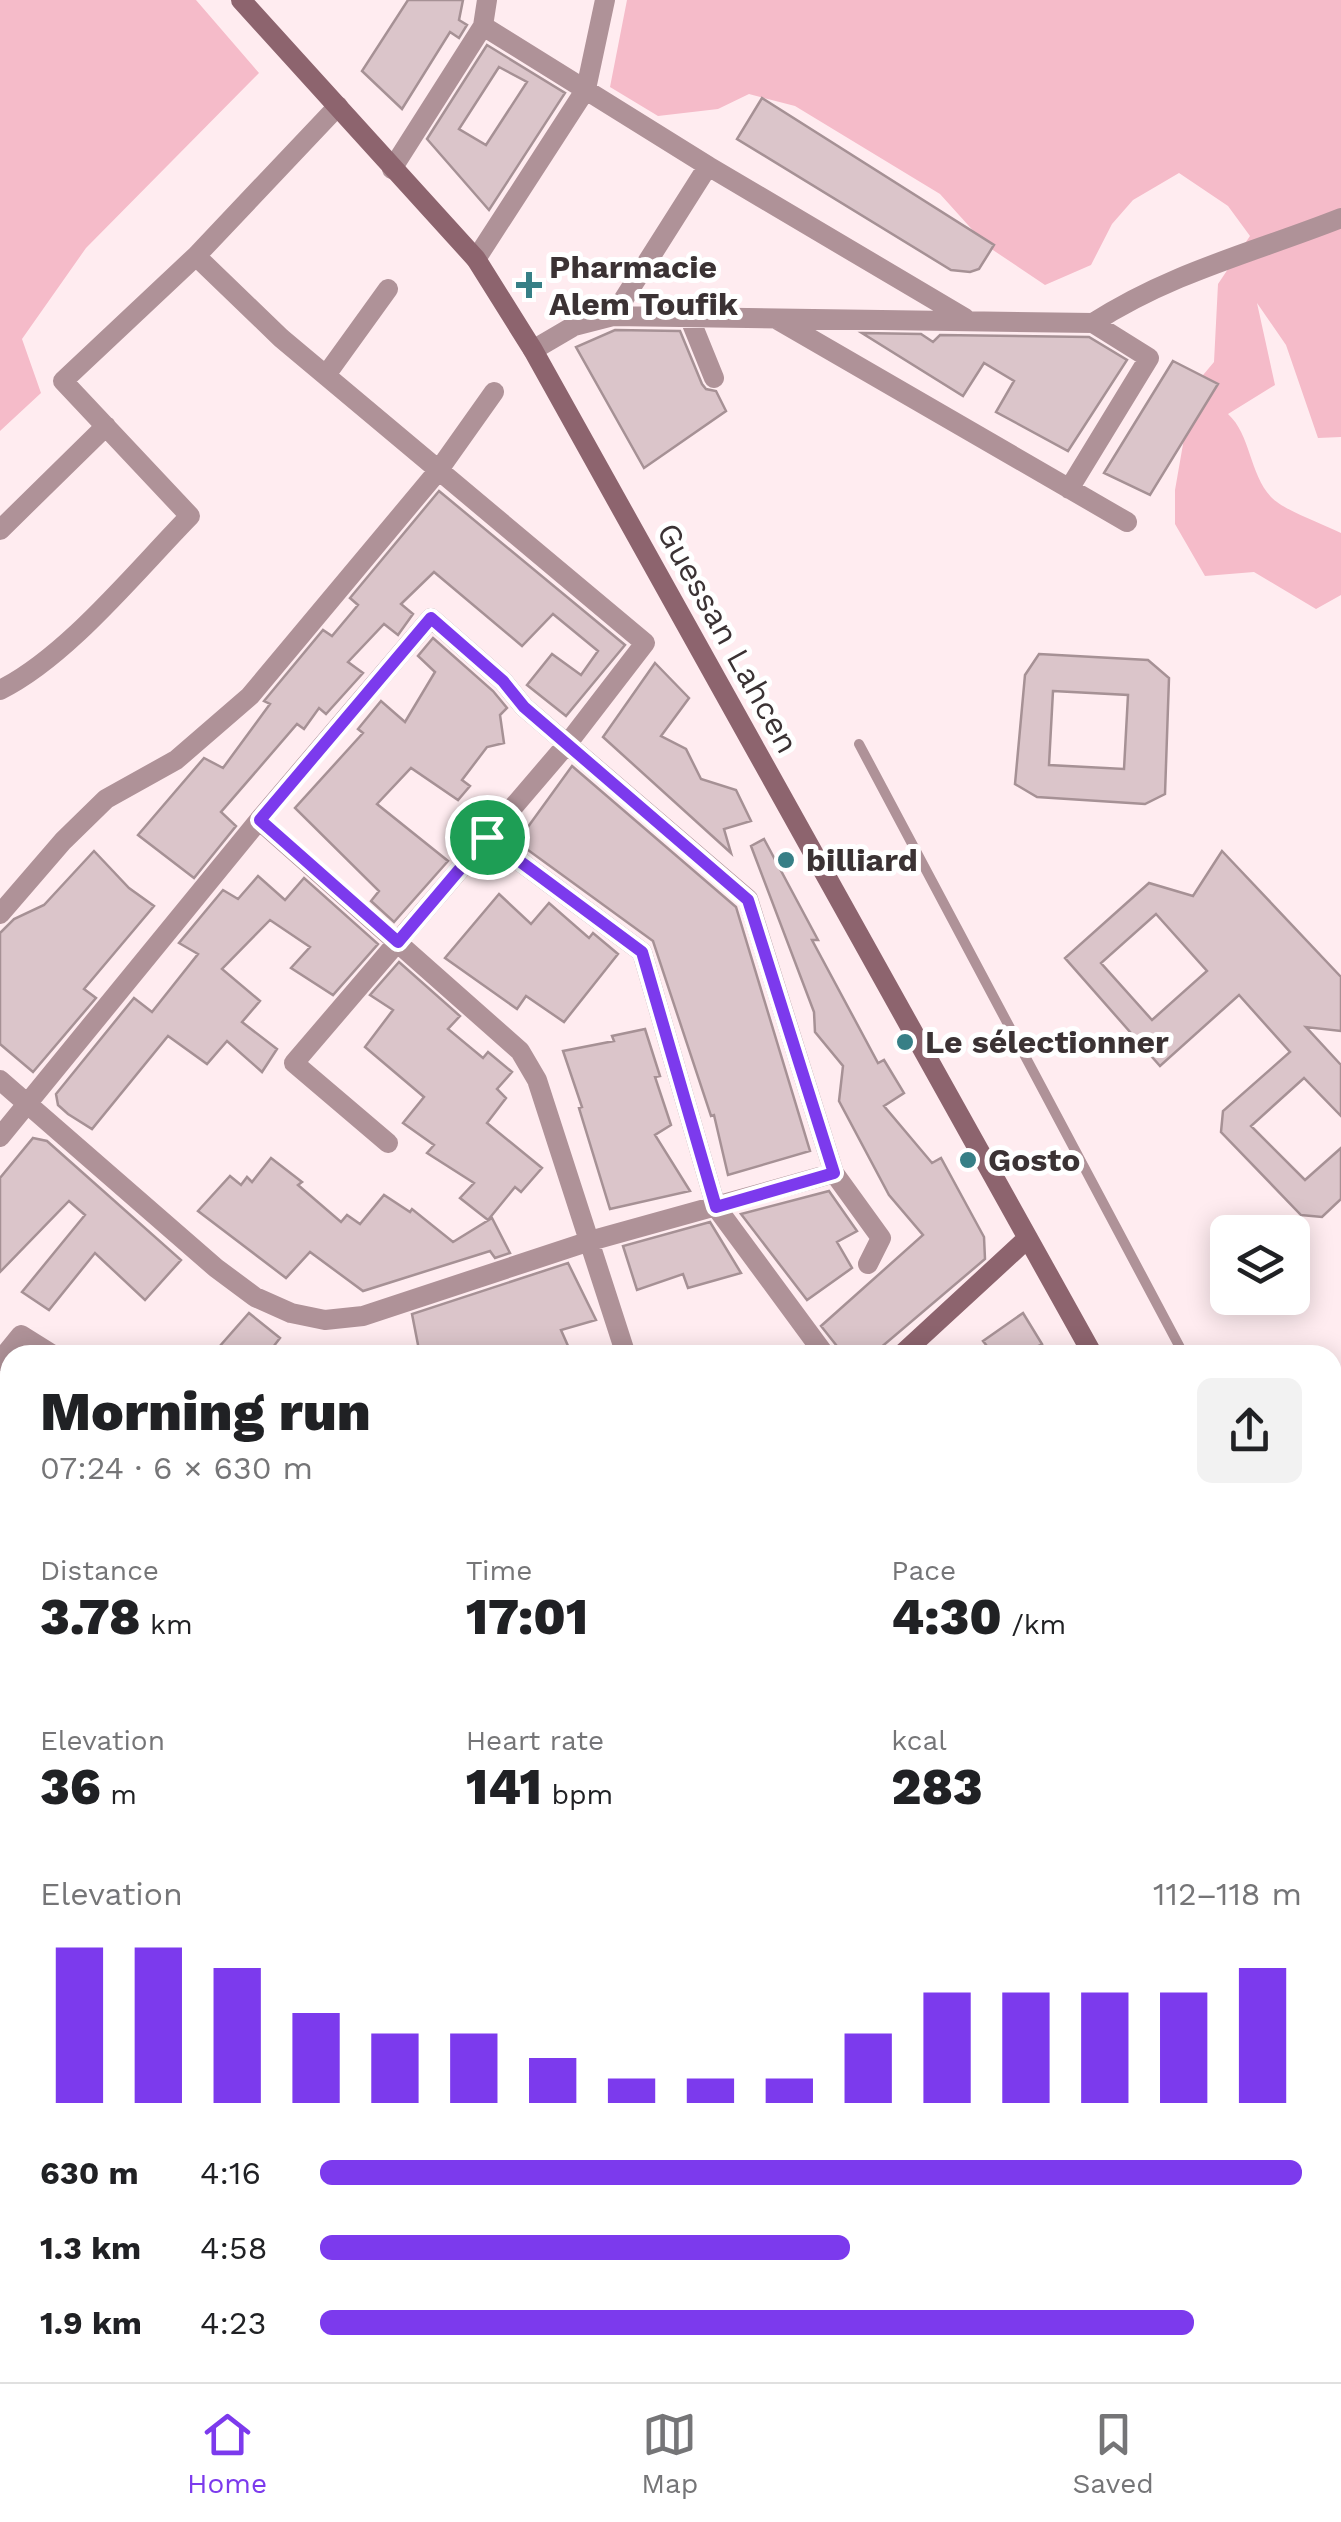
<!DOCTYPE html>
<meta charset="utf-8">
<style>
body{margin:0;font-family:"Work Sans",sans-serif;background:#f2f2f2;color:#202124;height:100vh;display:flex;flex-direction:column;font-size:38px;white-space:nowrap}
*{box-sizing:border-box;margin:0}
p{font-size:32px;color:#757577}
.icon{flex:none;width:55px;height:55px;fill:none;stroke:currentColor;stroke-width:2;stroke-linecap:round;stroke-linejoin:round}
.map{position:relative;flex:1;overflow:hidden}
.panel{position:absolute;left:0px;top:1345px;width:1342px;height:1038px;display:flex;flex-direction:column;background:#fff;border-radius:30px 30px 0 0;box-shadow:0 5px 25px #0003}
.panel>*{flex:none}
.fabs{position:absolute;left:1210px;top:1215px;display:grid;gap:20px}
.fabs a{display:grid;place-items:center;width:100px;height:100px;border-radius:15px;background:#fff;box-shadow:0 5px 25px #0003;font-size:50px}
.pin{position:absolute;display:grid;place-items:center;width:85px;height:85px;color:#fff;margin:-42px;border:5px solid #fff;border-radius:50%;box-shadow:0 2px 10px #0007}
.round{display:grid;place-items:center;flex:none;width:105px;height:105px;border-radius:15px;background:#f2f2f2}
.summary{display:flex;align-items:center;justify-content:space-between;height:170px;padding:0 40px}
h1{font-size:55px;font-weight:800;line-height:75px}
.metrics{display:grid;grid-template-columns:repeat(3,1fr);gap:15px;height:170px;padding:10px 40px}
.metrics div{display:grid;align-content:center}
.metrics b{font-size:50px;font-weight:800}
.metrics small{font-size:28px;font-weight:400}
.metrics p{font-size:28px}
.chart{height:280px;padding:20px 40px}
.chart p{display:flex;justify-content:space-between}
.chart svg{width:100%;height:180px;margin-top:10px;stroke:#7c3aed;stroke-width:6}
ul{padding:0 40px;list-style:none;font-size:32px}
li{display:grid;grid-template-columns:160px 120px 1fr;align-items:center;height:75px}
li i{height:25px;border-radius:12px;background:#7c3aed}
.tabs{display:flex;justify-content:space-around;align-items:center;height:140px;border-top:2px solid #e0e0e0;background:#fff;font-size:28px;color:#757577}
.tabs a{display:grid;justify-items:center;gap:5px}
.tabs .on{color:#7c3aed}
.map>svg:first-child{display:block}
.green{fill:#f5bbc9}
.building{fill:#dbc5ca;stroke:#a69195;stroke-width:2.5;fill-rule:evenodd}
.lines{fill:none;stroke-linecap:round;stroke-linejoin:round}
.lane{stroke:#af9298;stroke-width:10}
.street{stroke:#af9298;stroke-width:20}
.secondary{stroke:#8d646e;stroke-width:20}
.route-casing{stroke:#fff;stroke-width:20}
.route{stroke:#7c3aed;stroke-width:12}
.poi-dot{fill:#377f86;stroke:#fff;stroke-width:4}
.labels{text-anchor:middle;stroke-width:10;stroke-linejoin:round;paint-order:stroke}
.poi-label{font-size:32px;font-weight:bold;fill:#3b3234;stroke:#fff;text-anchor:start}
.street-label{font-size:32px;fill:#3b3234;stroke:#fff}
</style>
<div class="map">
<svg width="1341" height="2382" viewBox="0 0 1341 2382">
<rect width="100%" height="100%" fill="#ffecf0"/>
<path class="green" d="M 0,0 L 196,0 L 259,73 L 86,248 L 22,339 L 41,393 L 0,431 Z
M 627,0 L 1341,0 L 1341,437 L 1318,438 L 1286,345 L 1257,303 L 1275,385 L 1228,414 C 1251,435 1249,473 1271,497 C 1283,510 1323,524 1341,533 L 1341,595 L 1316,609 L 1254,572 L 1205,576 L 1175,524 L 1175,490 L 1193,387 L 1214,362 L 1218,284 L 1250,236 L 1228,206 L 1179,173 L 1133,200 L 1112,224 L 1091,265 L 1045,285 L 987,246 L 940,194 L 795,106 L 749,94 L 718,109 L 658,116 L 610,87 Z"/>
<path class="building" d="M 408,0 L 463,0 L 459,20 L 467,25 L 459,38 L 450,32 L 402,109 L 362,71 Z
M 487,45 L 565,93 L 489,210 L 427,139 ZM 499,67 L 527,82 L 486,145 L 459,129 Z
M 762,98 L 994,245 L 979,269 L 970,272 L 951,270 L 737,139 Z
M 615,330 L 680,331 L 702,384 L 706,389 L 716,391 L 726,411 L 644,468 L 576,347 Z
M 862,333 L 921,334 L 933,342 L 940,335 L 1089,337 L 1127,360 L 1068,451 L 996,412 L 1014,381 L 984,363 L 963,396 Z
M 1173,361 L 1218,384 L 1150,495 L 1104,473 Z
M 439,491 L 625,645 L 566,716 L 527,685 L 552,654 L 581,675 L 598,651 L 553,614 L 522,646 L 434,572 L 401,604 L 413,614 L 398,635 L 384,624 L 348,662 L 363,673 L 326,714 L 319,708 L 304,729 L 297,724 L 221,812 L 236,826 L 194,878 L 138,835 L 204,758 L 223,768 L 270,704 L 264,701 L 323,630 L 332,636 L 358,605 L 350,598 Z
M 433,638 L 493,691 L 507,708 L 500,715 L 504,743 L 487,747 L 462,780 L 470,786 L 458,800 L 411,768 L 377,804 L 448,861 L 394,922 L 371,901 L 379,891 L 295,808 L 363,733 L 358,729 L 381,701 L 405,722 L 435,672 L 418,656 Z
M 1039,654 L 1148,660 L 1169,678 L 1165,794 L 1145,804 L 1037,797 L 1015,784 L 1025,675 ZM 1053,691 L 1128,695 L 1124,769 L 1049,765 Z
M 655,663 L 689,698 L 661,736 L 686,749 L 701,779 L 736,790 L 751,821 L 724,829 L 731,853 L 603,737 Z
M 572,766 L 736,907 L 810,1151 L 728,1175 L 714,1115 L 711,1116 L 653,941 L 517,842 Z
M 764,839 L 818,940 L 812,940 L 878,1063 L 884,1060 L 904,1093 L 884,1106 L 932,1163 L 941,1158 L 984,1237 L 985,1259 L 872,1355 L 844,1355 L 821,1326 L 923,1235 L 889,1195 L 839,1101 L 843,1066 L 815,1032 L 814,1012 L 751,846 Z
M 94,851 L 129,888 L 154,906 L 84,989 L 96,998 L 33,1072 L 0,1044 L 0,933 L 14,919 L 44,905 Z
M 1222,851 L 1341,977 L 1341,1031 L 1306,1027 L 1341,1065 L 1341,1116 L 1304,1078 L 1251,1126 L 1305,1180 L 1341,1148 L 1341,1199 L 1322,1217 L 1301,1215 L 1221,1132 L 1223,1111 L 1290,1052 L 1239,995 L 1160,1066 L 1065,958 L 1149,883 L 1193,896 ZM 1156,914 L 1207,971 L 1152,1020 L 1101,963 Z
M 258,876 L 285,900 L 304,878 L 378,944 L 333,995 L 291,968 L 310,947 L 270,920 L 222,969 L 260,1001 L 242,1022 L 277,1049 L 262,1072 L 227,1041 L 207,1064 L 168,1036 L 92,1129 L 68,1114 L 58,1105 L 56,1094 L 134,998 L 152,1012 L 198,954 L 179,943 L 223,890 L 238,899 Z
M 499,894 L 531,924 L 549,903 L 589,938 L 593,933 L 618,954 L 564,1022 L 526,996 L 517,1009 L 445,958 Z
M 399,962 L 460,1016 L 448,1029 L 483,1058 L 488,1052 L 512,1072 L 497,1089 L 506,1098 L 487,1123 L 542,1168 L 521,1192 L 515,1187 L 488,1220 L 460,1198 L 474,1183 L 427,1153 L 434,1145 L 403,1123 L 424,1097 L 365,1047 L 393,1010 L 370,995 Z
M 645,1029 L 660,1076 L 655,1077 L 671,1125 L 655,1135 L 690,1191 L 610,1209 L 579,1108 L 582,1107 L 563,1051 L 614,1041 L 612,1036 Z
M 33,1138 L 47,1141 L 181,1260 L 145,1300 L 95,1253 L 49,1310 L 22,1292 L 85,1215 L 69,1201 L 0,1272 L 0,1178 Z
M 271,1158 L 302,1182 L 298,1185 L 341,1222 L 347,1215 L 360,1224 L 384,1195 L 410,1212 L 412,1209 L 453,1242 L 492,1218 L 510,1253 L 495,1258 L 490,1251 L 363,1291 L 310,1252 L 286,1278 L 198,1211 L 230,1176 L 241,1185 L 247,1177 L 252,1182 Z
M 829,1191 L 857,1231 L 837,1242 L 852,1268 L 807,1300 L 741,1214 Z
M 710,1222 L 741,1273 L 688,1288 L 683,1274 L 637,1290 L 623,1246 Z
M 568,1263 L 596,1320 L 561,1330 L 572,1355 L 420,1355 L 412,1314 Z
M 249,1313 L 280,1338 L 267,1355 L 212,1355 Z
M 1023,1313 L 1042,1344 L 1021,1355 L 994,1355 L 983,1341 Z"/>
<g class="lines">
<path class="lane" d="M 859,744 L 1184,1355
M 1332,1459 L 1341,1462
M 0,1748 L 10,1743
M 0,2087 L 10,2082
M 0,2111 L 10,2128
M 39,2382 L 56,2372"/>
<path class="street" d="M 483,26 L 708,166 L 965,318
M 392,169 L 483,26 L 487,0
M 196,256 L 281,338 L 645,643 L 568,743 L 294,1063 L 388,1143
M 476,259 L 586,89 L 605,0
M 613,316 L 708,166
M 690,319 L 714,378
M 778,320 L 1127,522
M 1093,323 C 1172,272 1255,252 1341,218
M 533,350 L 574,326 L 613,316 L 1093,323 L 1149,358 L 1069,489
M 326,375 L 388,289
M 0,530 L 106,426
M 0,690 C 67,657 137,570 190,516 L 63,381 L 196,256 L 338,106
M 259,820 L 520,1051 L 537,1080 L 626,1355
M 487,837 L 642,952 L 716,1207 L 825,1355
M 0,914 L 63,841 L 106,799 L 176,760 L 250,696 L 438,471 L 494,392
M 0,1080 L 216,1268 L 255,1297 L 291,1313 L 325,1320 L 363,1316 L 590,1241 L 834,1173
M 0,1137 L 259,820 L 431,618 L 503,681 L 524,707 L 748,899 L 834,1173 L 881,1238 L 868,1264
M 0,1361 L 21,1335 L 53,1355
M 0,1414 L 10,1419
M 0,1507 L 10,1494
M 1332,1840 L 1341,1834
M 1332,2041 L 1341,2036
M 1332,2254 L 1341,2248
M 474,2372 L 479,2378 L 488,2372
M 606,2372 L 612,2382
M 1318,2372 L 1331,2382
M 779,2382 L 795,2372"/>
<path class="secondary" d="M 241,0 L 476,259 L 533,350 L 1093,1355
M 901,1355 L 1028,1238
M 0,1551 L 10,1559
M 1332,1779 L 1341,1794"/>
</g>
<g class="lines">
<g class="route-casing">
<path id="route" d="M 431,618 L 503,681 L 524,707 L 748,900 L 834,1173 L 716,1207 L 642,952 L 487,837 L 398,942 L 260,820 Z"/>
</g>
<use href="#route" class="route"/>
</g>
<g class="poi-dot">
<path d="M524 270h10v10h10v10h-10v10h-10v-10h-10v-10h10z"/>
<circle cx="786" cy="860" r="10"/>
<circle cx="905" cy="1042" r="10"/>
<circle cx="968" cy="1160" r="10"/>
</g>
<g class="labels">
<g class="poi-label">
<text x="549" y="278">Pharmacie<tspan x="549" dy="37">Alem Toufik</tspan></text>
<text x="806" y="871">billiard</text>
<text x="925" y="1053">Le sélectionner</text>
<text x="988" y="1171">Gosto</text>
</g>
<g class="street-label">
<text transform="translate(728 638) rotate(61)" y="11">Guessan Lahcen</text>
</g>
</g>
</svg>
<div class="fabs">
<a><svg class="icon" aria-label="layers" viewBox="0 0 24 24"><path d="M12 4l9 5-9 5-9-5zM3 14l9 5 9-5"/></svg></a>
</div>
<div class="pin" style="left:487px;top:837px;background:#1e9e55"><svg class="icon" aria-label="arrive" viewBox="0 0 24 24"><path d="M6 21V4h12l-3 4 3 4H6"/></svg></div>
<section class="panel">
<div class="summary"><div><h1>Morning run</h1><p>07:24 · 6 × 630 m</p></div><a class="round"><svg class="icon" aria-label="share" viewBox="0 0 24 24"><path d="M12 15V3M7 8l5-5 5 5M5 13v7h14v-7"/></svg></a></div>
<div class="metrics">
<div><p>Distance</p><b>3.78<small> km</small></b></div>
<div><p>Time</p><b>17:01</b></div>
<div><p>Pace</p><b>4:30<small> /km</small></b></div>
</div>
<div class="metrics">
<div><p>Elevation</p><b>36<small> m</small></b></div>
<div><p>Heart rate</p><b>141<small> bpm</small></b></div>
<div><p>kcal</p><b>283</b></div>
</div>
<div class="chart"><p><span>Elevation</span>112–118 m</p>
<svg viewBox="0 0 160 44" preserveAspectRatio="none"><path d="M5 44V6M15 44V6M25 44V11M35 44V22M45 44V27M55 44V27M65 44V33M75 44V38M85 44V38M95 44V38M105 44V27M115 44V17M125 44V17M135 44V17M145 44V17M155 44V11"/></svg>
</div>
<ul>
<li><b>630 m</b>4:16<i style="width:100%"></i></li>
<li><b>1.3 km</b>4:58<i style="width:54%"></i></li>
<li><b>1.9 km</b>4:23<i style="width:89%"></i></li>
</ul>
</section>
</div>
<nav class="tabs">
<a class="on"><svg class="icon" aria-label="home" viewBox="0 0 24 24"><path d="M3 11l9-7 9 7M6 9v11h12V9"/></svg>Home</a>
<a><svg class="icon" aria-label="map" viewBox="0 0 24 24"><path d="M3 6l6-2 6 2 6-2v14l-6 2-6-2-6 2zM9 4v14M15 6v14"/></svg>Map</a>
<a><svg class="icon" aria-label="saved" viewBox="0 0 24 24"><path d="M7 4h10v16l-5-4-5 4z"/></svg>Saved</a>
</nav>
